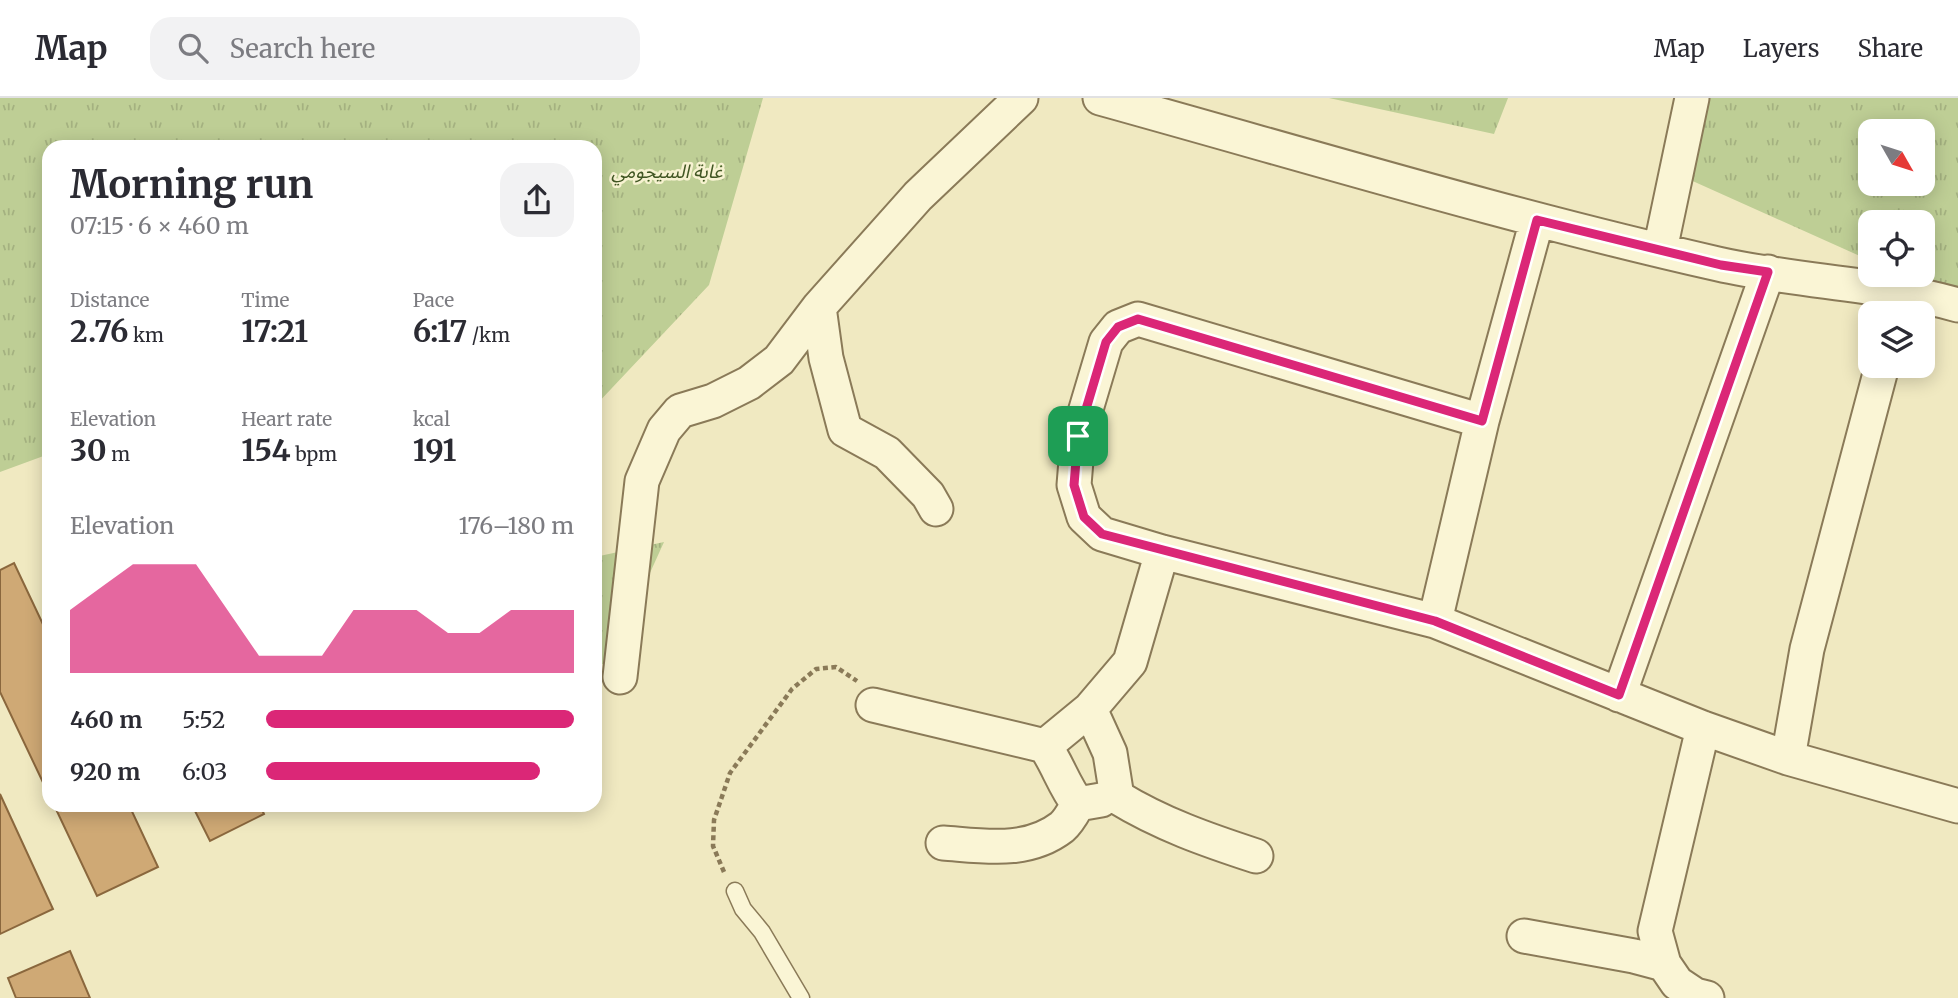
<!DOCTYPE html>
<meta charset="utf-8">
<style>
body{margin:0;font-family:Merriweather,"Noto Sans Arabic",serif;background:#f2f2f3;color:#2b2b33;height:100vh;display:flex;flex-direction:column;font-size:26px;white-space:nowrap}
*{box-sizing:border-box;margin:0}
p{font-size:23px;color:#7c7c81}
.icon{flex:none;width:38px;height:38px;fill:none;stroke:currentColor;stroke-width:2;stroke-linecap:round;stroke-linejoin:round}
.map{position:relative;flex:1;overflow:hidden}
.sheet{position:absolute;left:42px;top:42px;width:560px;height:672px;display:flex;flex-direction:column;background:#fff;border-radius:21px;box-shadow:0 4px 18px #0003}
.sheet>*{flex:none}
.needle{width:46px;rotate:129deg}
.controls{position:absolute;left:1858px;top:21px;display:grid;gap:14px}
.controls a{display:grid;place-items:center;width:77px;height:77px;border-radius:14px;background:#fff;box-shadow:0 4px 18px #0003;font-size:35px}
.pin{position:absolute;display:grid;place-items:center;width:60px;height:60px;color:#fff;margin:-30px;border-radius:14px;box-shadow:0 4px 10px #0006}
.round{display:grid;place-items:center;flex:none;width:74px;height:74px;border-radius:21px;background:#f2f2f3}
.head{display:flex;align-items:center;justify-content:space-between;height:119px;padding:0 28px}
h1{font-size:38px;font-weight:700;line-height:52px}
.metrics{display:grid;grid-template-columns:repeat(3,1fr);gap:10px;height:119px;padding:7px 28px}
.metrics div{display:grid;align-content:center}
.metrics b{font-size:30px;font-weight:700}
.metrics small{font-size:19px;font-weight:400}
.metrics p{font-size:19px}
.chart{height:196px;padding:14px 28px}
.chart p{display:flex;justify-content:space-between}
.chart svg{width:100%;height:126px;margin-top:7px;fill:#db2777;opacity:.7}
ul{padding:0 28px;list-style:none;font-size:23px}
li{display:grid;grid-template-columns:112px 84px 1fr;align-items:center;height:52px}
li i{height:18px;border-radius:9px;background:#db2777}
header{display:flex;align-items:center;gap:42px;box-sizing:border-box;height:98px;padding:0 35px;background:#fff;border-bottom:2px solid #e1e1e2}
header strong{font-size:33px}
nav{display:flex;gap:38px;margin-inline-start:auto;font-size:24px}
.search{width:490px;height:63px;background:#f2f2f3;display:flex;align-items:center;gap:18px;box-sizing:border-box;padding:0 24px;border-radius:21px;color:#7c7c81;font-size:26px}
.map>svg:first-child{display:block}
.grass{fill:url(#grass-tufts);fill-rule:evenodd}
.building{fill:#cfa975;stroke:#8a673d;stroke-width:2}
.lines{fill:none;stroke-linecap:round;stroke-linejoin:round}
.lane-casing{stroke:#8a7a58;stroke-width:19}
.street-casing{stroke:#8a7a58;stroke-width:37}
.path{stroke:#8a7a58;stroke-width:4.5;stroke-dasharray:5 3.5;stroke-linecap:butt}
.lane{stroke:#faf5d5;stroke-width:16}
.street{stroke:#faf5d5;stroke-width:33}
.route-casing{stroke:#fff;stroke-width:14}
.route{stroke:#db2777;stroke-width:9}
.labels{text-anchor:middle;stroke-width:5;stroke-linejoin:round;paint-order:stroke}
.park-label{font-size:19px;font-style:italic;fill:#415623;stroke:#f7f2d1}
</style>
<header>
<strong>Map</strong>
<div class="search"><svg class="icon" aria-label="search" viewBox="0 0 24 24"><circle cx="10" cy="10" r="6"/><path d="M15 15l6 6"/></svg>Search here</div>
<nav><a>Map</a><a>Layers</a><a>Share</a></nav>
</header>
<div class="map">
<svg width="1958" height="900" viewBox="0 0 1958 900">
<defs>
<pattern id="grass-tufts" width="24" height="20" patternUnits="userSpaceOnUse" patternTransform="scale(1.75)"><rect width="24" height="20" fill="#bece95"/><path d="M3 7l-1-3M5 7V3M7 7l1-3M15 17l-1-3M17 17v-4M19 17l1-3" fill="none" stroke="#a4b180"/></pattern>
</defs>
<rect width="100%" height="100%" fill="#f0e9c1"/>
<path class="grass" d="M 0,0 L 763,0 L 709,187 L 595,308 L 595,49 L 49,49 L 49,356 L 0,374 Z
M 1329,0 L 1508,0 L 1494,36 Z
M 1694,0 L 1958,0 L 1958,203 L 1901,177 L 1923,177 L 1923,124 L 1871,124 L 1871,163 L 1677,76 ZM 1871,33 L 1923,33 L 1923,86 L 1871,86 Z
M 664,444 L 610,563 L 595,569 L 595,459 Z"/>
<path class="building" d="M 14,465 L 49,539 L 49,697 L 0,594 L 0,472 Z
M 0,696 L 53,811 L 0,836 Z
M 54,707 L 129,707 L 158,769 L 97,798 Z
M 192,707 L 260,707 L 264,716 L 210,743 Z
M 70,853 L 90,900 L 16,900 L 8,880 Z"/>
<g class="lines">
<g class="lane-casing">
<path id="lane" d="M 735,793 L 743,811 L 762,834 L 801,900"/>
</g>
<g class="street-casing">
<path id="street" d="M 1100,0 C 1306,57 1510,119 1718,166 C 1797,184 1880,185 1958,207
M 1660,152 L 1692,0
M 819,209 L 826,260 L 845,332 L 887,355 L 928,397 L 936,411
M 1482,323 L 1138,221 L 1118,229 L 1106,244 L 1078,338 L 1074,387 L 1084,419 L 1102,436 L 1162,454 L 1435,523 L 1703,630 L 1788,660 L 1958,708
M 1435,523 L 1482,323 L 1537,122
M 620,579 L 642,383 L 664,332 L 680,313 L 713,303 L 749,285 L 779,262 L 819,209 L 918,98 L 1021,0
M 1619,597 L 1768,174
M 873,607 L 1045,648 L 1090,611 L 1130,564 L 1162,454
M 1090,611 L 1110,655 L 1117,699 C 1161,726 1207,742 1256,758
M 1703,630 L 1655,833 L 1664,866 L 1677,885 L 1695,897 L 1707,900
M 1045,648 C 1058,667 1064,688 1078,706 L 1101,702
M 1788,660 L 1807,551 L 1882,268
M 943,745 C 984,748 1027,756 1062,729 C 1069,723 1074,713 1078,706
M 1524,838 L 1634,858 L 1664,866"/>
</g>
<path class="path" d="M 724,774 L 713,748 L 714,722 L 730,675 L 792,591 L 816,571 L 836,569 L 857,583"/>
<use href="#lane" class="lane"/>
<use href="#street" class="street"/>
</g>
<g class="lines">
<g class="route-casing">
<path id="route" d="M 1537,122 L 1721,167 L 1768,174 L 1619,597 L 1435,523 L 1102,436 L 1084,419 L 1074,387 L 1078,338 L 1106,244 L 1118,229 L 1138,221 L 1482,323 Z"/>
</g>
<use href="#route" class="route"/>
</g>
<g class="labels">
<g class="park-label">
<text x="667" y="80">غابة السيجومي</text>
</g>
</g>
</svg>
<div class="controls">
<a><svg class="needle" viewBox="-14 -14 28 28"><path d="M0-13l5 13h-10z" fill="#e53935"/><path d="M0 13l5-13h-10z" fill="#7c7c81"/></svg></a>
<a><svg class="icon" aria-label="locate" viewBox="0 0 24 24"><circle cx="12" cy="12" r="6"/><path d="M12 2v4M12 18v4M2 12h4M18 12h4"/></svg></a>
<a><svg class="icon" aria-label="layers" viewBox="0 0 24 24"><path d="M12 4l9 5-9 5-9-5zM3 14l9 5 9-5"/></svg></a>
</div>
<div class="pin" style="left:1078px;top:338px;background:#1e9e55"><svg class="icon" aria-label="arrive" viewBox="0 0 24 24"><path d="M6 21V4h12l-3 4 3 4H6"/></svg></div>
<section class="sheet">
<div class="head"><div><h1>Morning run</h1><p>07:15 · 6 × 460 m</p></div><a class="round"><svg class="icon" aria-label="share" viewBox="0 0 24 24"><path d="M12 15V3M7 8l5-5 5 5M5 13v7h14v-7"/></svg></a></div>
<div class="metrics">
<div><p>Distance</p><b>2.76<small> km</small></b></div>
<div><p>Time</p><b>17:21</b></div>
<div><p>Pace</p><b>6:17<small> /km</small></b></div>
</div>
<div class="metrics">
<div><p>Elevation</p><b>30<small> m</small></b></div>
<div><p>Heart rate</p><b>154<small> bpm</small></b></div>
<div><p>kcal</p><b>191</b></div>
</div>
<div class="chart"><p><span>Elevation</span>176–180 m</p>
<svg viewBox="0 0 160 44" preserveAspectRatio="none"><path d="M0 44V22L10 14L20 6L30 6L40 6L50 22L60 38L70 38L80 38L90 22L100 22L110 22L120 30L130 30L140 22L150 22L160 22V44z"/></svg>
</div>
<ul>
<li><b>460 m</b>5:52<i style="width:100%"></i></li>
<li><b>920 m</b>6:03<i style="width:89%"></i></li>
</ul>
</section>
</div>
